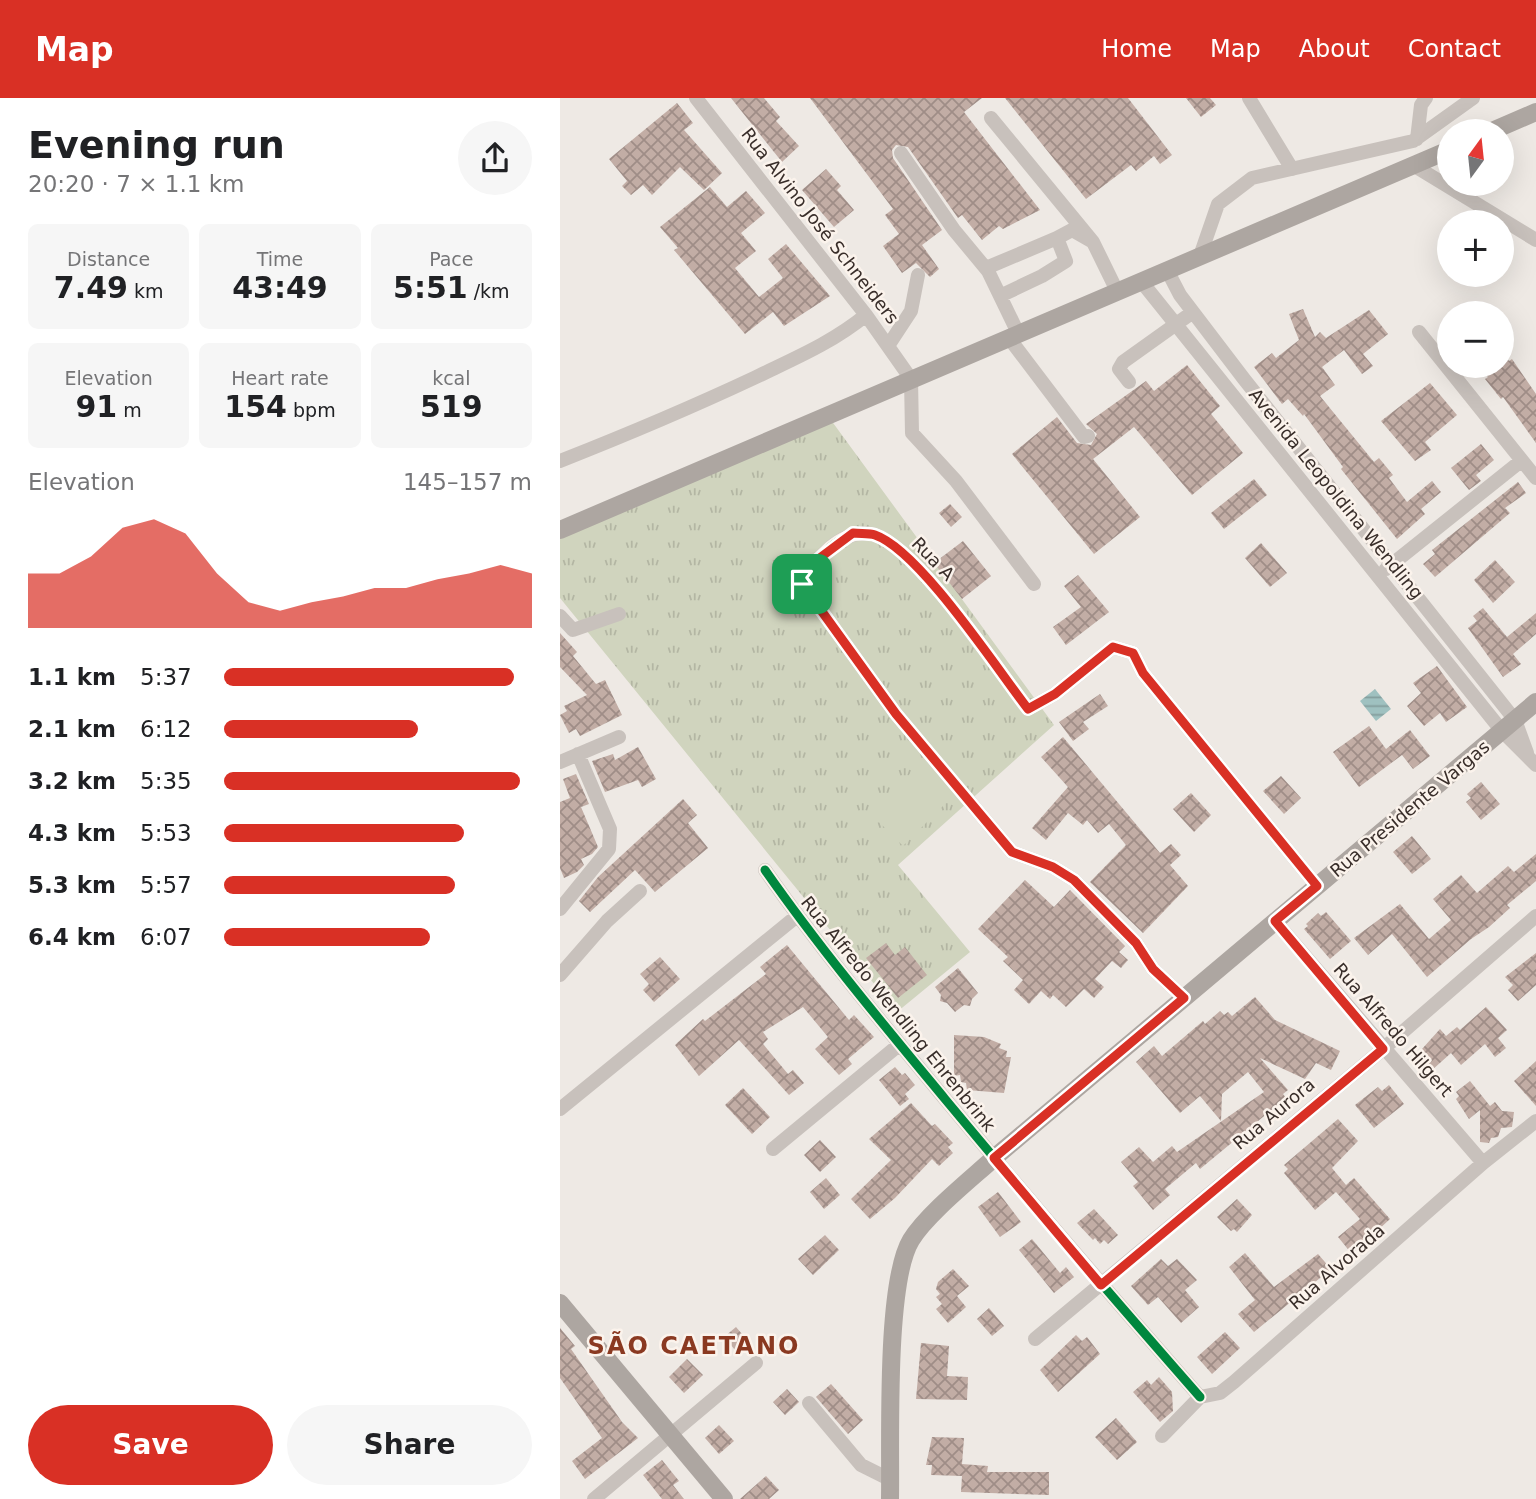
<!DOCTYPE html>
<meta charset="utf-8">
<style>
body{margin:0;font-family:"DejaVu Sans",sans-serif;background:#f6f6f6;color:#202124;height:100vh;display:flex;flex-direction:column;font-size:26px;white-space:nowrap}
*{box-sizing:border-box;margin:0}
p{font-size:23px;color:#757577}
.icon{flex:none;width:38px;height:38px;fill:none;stroke:currentColor;stroke-width:2;stroke-linecap:round;stroke-linejoin:round}
.map{position:relative;flex:1;overflow:hidden}
.drawer{display:flex;flex-direction:column;background:#fff;width:560px}
.drawer>*{flex:none}
.needle{width:46px;rotate:15deg}
.tools{position:absolute;left:877px;top:21px;display:grid;gap:14px}
.tools a{display:grid;place-items:center;width:77px;height:77px;border-radius:50%;background:#fff;box-shadow:0 7px 28px #0002;font-size:35px}
.pin{position:absolute;display:grid;place-items:center;width:60px;height:60px;color:#fff;margin:-30px;border-radius:14px;box-shadow:0 4px 10px #0006}
.round{display:grid;place-items:center;flex:none;width:74px;height:74px;border-radius:37px;background:#f6f6f6}
.head{display:flex;align-items:center;justify-content:space-between;height:119px;padding:0 28px}
h1{font-size:38px;font-weight:600;line-height:52px}
.figures{display:grid;grid-template-columns:repeat(3,1fr);gap:10px;height:119px;padding:7px 28px}
.figures div{display:grid;align-content:center;border-radius:10px;background:#f6f6f6;text-align:center}
.figures b{font-size:30px;font-weight:600}
.figures small{font-size:19px;font-weight:400}
.figures p{font-size:19px}
.chart{height:196px;padding:14px 28px}
.chart p{display:flex;justify-content:space-between}
.chart svg{width:100%;height:126px;margin-top:7px;fill:#d93025;opacity:.7}
.cta{display:flex;gap:14px;margin-top:auto;padding:14px 28px}
.cta a{flex:1;height:80px;border-radius:42px;background:#d93025;color:#fff;font-size:28px;font-weight:600;line-height:80px;text-align:center}
.cta a+a{background:#f6f6f6;color:#202124}
ul{padding:0 28px;list-style:none;font-size:23px}
li{display:grid;grid-template-columns:112px 84px 1fr;align-items:center;height:52px}
li i{height:18px;border-radius:9px;background:#d93025}
header{display:flex;align-items:center;gap:42px;box-sizing:border-box;height:98px;padding:0 35px;background:#d93025;color:#fff}
header strong{font-size:33px}
nav{display:flex;gap:38px;margin-inline-start:auto;font-size:24px}
main{display:flex;flex:1;min-height:0}
.map>svg:first-child{display:block}
.grass{fill:url(#grass-tufts)}
.pitch{fill:#d0d4be}
.water{fill:url(#water-rules)}
.building{fill:url(#building-cross-hatch)}
.lines{fill:none;stroke-linecap:round;stroke-linejoin:round}
.minor{stroke:#c8c1bc;stroke-width:14}
.major{stroke:#ada6a1;stroke-width:18}
.cycleway-casing{stroke:#fbf3ec;stroke-width:13}
.cycleway{stroke:#00873e;stroke-width:9}
.route-casing{stroke:#fff;stroke-width:14}
.route{stroke:#d93025;stroke-width:9}
.labels{text-anchor:middle;stroke-width:5;stroke-linejoin:round;paint-order:stroke}
.street-label{font-size:18px;fill:#392e2a;stroke:#fbf3ec}
.district-label{font-size:24px;font-weight:bold;letter-spacing:2px;fill:#8a3921;stroke:#fbf3ec}
</style>
<header>
<strong>Map</strong>
<nav><a>Home</a><a>Map</a><a>About</a><a>Contact</a></nav>
</header>
<main>
<section class="drawer">
<div class="head"><div><h1>Evening run</h1><p>20:20 · 7 × 1.1 km</p></div><a class="round"><svg class="icon" aria-label="share" viewBox="0 0 24 24"><path d="M12 15V3M7 8l5-5 5 5M5 13v7h14v-7"/></svg></a></div>
<div class="figures">
<div><p>Distance</p><b>7.49<small> km</small></b></div>
<div><p>Time</p><b>43:49</b></div>
<div><p>Pace</p><b>5:51<small> /km</small></b></div>
</div>
<div class="figures">
<div><p>Elevation</p><b>91<small> m</small></b></div>
<div><p>Heart rate</p><b>154<small> bpm</small></b></div>
<div><p>kcal</p><b>519</b></div>
</div>
<div class="chart"><p><span>Elevation</span>145–157 m</p>
<svg viewBox="0 0 160 44" preserveAspectRatio="none"><path d="M0 44V25L10 25L20 19L30 9L40 6L50 11L60 25L70 35L80 38L90 35L100 33L110 30L120 30L130 27L140 25L150 22L160 25V44z"/></svg>
</div>
<ul>
<li><b>1.1 km</b>5:37<i style="width:94%"></i></li>
<li><b>2.1 km</b>6:12<i style="width:63%"></i></li>
<li><b>3.2 km</b>5:35<i style="width:96%"></i></li>
<li><b>4.3 km</b>5:53<i style="width:78%"></i></li>
<li><b>5.3 km</b>5:57<i style="width:75%"></i></li>
<li><b>6.4 km</b>6:07<i style="width:67%"></i></li>
</ul>
<div class="cta"><a>Save</a><a>Share</a></div>
</section>
<div class="map">
<svg width="976" height="1401" viewBox="0 0 976 1401">
<defs>
<pattern id="grass-tufts" width="24" height="20" patternUnits="userSpaceOnUse" patternTransform="scale(1.75)"><rect width="24" height="20" fill="#d0d4be"/><path d="M3 7l-1-3M5 7V3M7 7l1-3M15 17l-1-3M17 17v-4M19 17l1-3" fill="none" stroke="#b3b6a3"/></pattern>
<pattern id="water-rules" width="6" height="5" patternUnits="userSpaceOnUse" patternTransform="scale(1.75)"><rect width="6" height="5" fill="#9fc1c0"/><path d="M0 2.5h6" fill="none" stroke="#839d9c"/></pattern>
<pattern id="building-cross-hatch" width="8" height="8" patternUnits="userSpaceOnUse" patternTransform="scale(1.75)"><rect width="8" height="8" fill="#c2ada5"/><path d="M0 0l8 8M0 8l8-8" fill="none" stroke="#9f8d87"/></pattern>
</defs>
<rect width="100%" height="100%" fill="#eee9e4"/>
<path class="grass" d="M 268,318 L 494,627 L 338,767 L 410,854 L 337,914 L 0,500 L 0,432 Z"/>
<path class="pitch" d="M 355,671 L 387,704 L 343,748 L 310,715 Z"/>
<path class="water" d="M 815,591 L 831,611 L 816,623 L 800,603 Z"/>
<path class="building" d="M 171,0 L 204,0 L 220,19 L 216,23 L 239,48 L 222,64 Z
M 250,0 L 422,0 L 404,14 L 480,112 L 443,131 L 439,128 L 422,142 L 402,117 L 398,120 L 348,49 L 336,47 L 332,52 L 333,60 L 382,132 L 362,147 L 379,171 L 370,179 L 356,165 L 342,175 L 323,148 L 339,136 L 325,117 L 333,111 Z
M 445,0 L 568,0 L 612,57 L 600,66 L 594,58 L 576,73 L 571,67 L 526,101 Z
M 626,0 L 650,0 L 656,7 L 641,19 Z
M 117,5 L 133,25 L 124,32 L 162,75 L 144,92 L 120,69 L 92,97 L 83,87 L 71,97 L 62,88 L 67,83 L 49,61 Z
M 266,71 L 281,88 L 277,92 L 294,112 L 274,129 L 242,92 Z
M 150,89 L 167,109 L 186,93 L 205,115 L 181,135 L 196,153 L 175,170 L 199,199 L 223,180 L 208,161 L 226,146 L 270,198 L 224,228 L 213,214 L 185,236 L 114,152 L 118,150 L 100,129 Z
M 743,211 L 755,239 L 760,234 L 766,240 L 809,212 L 828,236 L 803,256 L 813,268 L 802,276 L 784,252 L 762,269 L 775,287 L 760,298 L 814,364 L 819,360 L 833,377 L 829,380 L 847,404 L 872,383 L 881,394 L 861,411 L 865,416 L 837,441 L 781,371 L 783,369 L 744,316 L 743,318 L 728,301 L 722,306 L 694,269 L 712,255 L 716,260 L 739,242 L 729,216 Z
M 942,254 L 949,263 L 952,261 L 976,296 L 976,345 L 943,299 L 941,301 L 925,281 L 928,279 L 918,268 L 942,268 Z
M 627,267 L 660,308 L 651,316 L 683,355 L 632,397 L 574,329 L 533,361 L 580,419 L 534,456 L 452,356 L 497,319 L 517,345 L 531,347 L 537,336 L 526,326 L 586,283 L 594,293 Z
M 870,285 L 897,317 L 865,344 L 871,352 L 855,363 L 821,323 Z
M 921,346 L 934,362 L 916,377 L 921,383 L 909,392 L 891,370 Z
M 694,381 L 707,397 L 664,431 L 651,415 Z
M 958,384 L 966,395 L 945,410 L 950,415 L 875,479 L 863,466 L 875,456 L 872,452 Z
M 390,406 L 402,419 L 391,429 L 379,415 Z
M 403,443 L 431,478 L 402,501 L 374,465 Z
M 701,445 L 727,475 L 710,489 L 685,460 Z
M 935,462 L 955,484 L 933,505 L 914,482 Z
M 518,477 L 549,514 L 506,547 L 493,529 L 521,509 L 504,488 Z
M 923,510 L 947,539 L 976,515 L 976,536 L 953,556 L 961,566 L 943,579 L 908,530 L 917,523 L 913,518 Z
M 0,535 L 17,554 L 13,558 L 36,586 L 45,582 L 62,617 L 20,638 L 16,631 L 9,635 L 0,617 L 7,613 L 4,608 L 27,597 L 0,569 Z
M 877,568 L 907,609 L 886,624 L 880,615 L 864,628 L 847,608 L 861,595 L 853,585 Z
M 540,596 L 548,608 L 523,624 L 529,631 L 513,643 L 499,624 Z
M 809,628 L 826,651 L 850,632 L 870,658 L 853,671 L 842,657 L 799,689 L 773,654 Z
M 503,639 L 600,755 L 611,746 L 621,757 L 610,767 L 628,788 L 583,835 L 530,784 L 566,747 L 549,726 L 538,735 L 527,722 L 523,727 L 508,715 L 486,742 L 472,730 L 508,689 L 481,659 Z
M 78,649 L 96,681 L 82,689 L 78,682 L 45,694 L 32,663 L 53,656 L 55,662 Z
M 16,676 L 29,706 L 21,709 L 38,749 L 32,756 L 21,761 L 24,767 L 17,774 L 4,780 L 0,770 L 0,704 L 10,700 L 3,681 Z
M 721,678 L 741,700 L 724,716 L 703,693 Z
M 921,684 L 940,706 L 921,722 L 906,704 L 911,700 L 907,696 Z
M 631,695 L 651,717 L 634,734 L 613,711 Z
M 123,701 L 137,717 L 128,725 L 148,750 L 95,794 L 75,772 L 30,814 L 19,803 L 38,779 Z
M 852,738 L 871,761 L 852,776 L 833,754 Z
M 976,756 L 976,783 L 947,807 L 950,810 L 929,829 L 911,841 L 867,879 L 832,836 L 808,857 L 794,840 L 840,806 L 869,841 L 891,822 L 873,801 L 901,777 L 917,795 L 948,768 L 954,774 Z
M 465,782 L 494,809 L 510,792 L 565,848 L 559,854 L 568,862 L 561,870 L 552,863 L 535,881 L 544,889 L 534,900 L 524,891 L 506,909 L 493,897 L 490,901 L 481,893 L 469,906 L 454,892 L 463,882 L 443,863 L 448,859 L 418,831 Z
M 766,814 L 791,843 L 770,861 L 744,831 L 748,828 L 746,826 L 758,815 L 761,818 Z
M 326,845 L 335,857 L 345,849 L 367,877 L 338,900 L 306,860 Z
M 227,847 L 289,922 L 294,917 L 314,939 L 288,961 L 292,966 L 279,977 L 255,951 L 268,939 L 243,909 L 203,934 L 208,941 L 203,946 L 228,976 L 233,972 L 244,985 L 229,997 L 179,942 L 139,978 L 115,947 L 143,921 L 145,923 L 206,876 L 200,869 Z
M 976,855 L 976,887 L 958,903 L 948,892 L 953,887 L 945,879 Z
M 100,859 L 120,881 L 94,904 L 83,892 L 89,886 L 80,876 Z
M 398,870 L 418,895 L 412,901 L 410,908 L 404,907 L 395,914 L 387,905 L 380,903 L 381,897 L 375,889 Z
M 695,899 L 715,922 L 780,953 L 771,972 L 756,965 L 745,981 L 700,960 L 728,992 L 723,996 L 726,1000 L 640,1071 L 636,1065 L 605,1091 L 610,1097 L 593,1112 L 573,1088 L 578,1084 L 561,1064 L 579,1049 L 593,1064 L 612,1048 L 617,1054 L 704,994 L 688,974 L 662,996 L 661,1023 L 640,998 L 620,1015 L 576,964 L 594,948 L 602,958 L 643,923 L 645,926 L 660,913 L 664,917 L 668,914 L 672,918 Z
M 926,909 L 947,932 L 938,940 L 946,950 L 935,959 L 925,946 L 901,967 L 891,955 L 871,973 L 868,969 L 863,973 L 853,961 L 880,931 L 886,938 L 897,929 L 900,932 Z
M 394,937 L 424,939 L 441,946 L 439,950 L 447,953 L 446,959 L 451,959 L 444,995 L 407,992 L 406,985 L 401,984 L 400,977 L 394,978 Z
M 976,963 L 976,1008 L 954,983 Z
M 335,969 L 342,977 L 345,975 L 355,987 L 345,996 L 349,1001 L 340,1008 L 319,982 Z
M 910,983 L 930,1008 L 935,1004 L 942,1013 L 954,1014 L 952,1029 L 941,1030 L 938,1039 L 931,1040 L 929,1045 L 920,1044 L 920,1012 L 909,1021 L 896,1001 L 899,998 L 896,994 Z
M 829,987 L 844,1006 L 814,1030 L 795,1007 L 818,989 L 822,993 Z
M 183,990 L 210,1019 L 192,1036 L 165,1007 Z
M 351,1005 L 372,1028 L 375,1026 L 393,1045 L 388,1049 L 393,1055 L 379,1068 L 372,1061 L 335,1100 L 310,1121 L 291,1101 L 331,1062 L 309,1041 Z
M 778,1021 L 798,1043 L 772,1070 L 786,1087 L 794,1080 L 830,1121 L 792,1156 L 778,1139 L 800,1121 L 776,1094 L 755,1112 L 724,1075 L 728,1071 L 724,1067 Z
M 260,1042 L 276,1059 L 260,1074 L 244,1057 Z
M 266,1080 L 280,1097 L 264,1111 L 250,1094 Z
M 438,1094 L 461,1124 L 440,1139 L 418,1109 Z
M 677,1101 L 692,1117 L 677,1134 L 674,1131 L 671,1133 L 657,1119 Z
M 534,1111 L 558,1137 L 548,1146 L 544,1142 L 540,1146 L 535,1140 L 533,1142 L 517,1125 Z
M 265,1137 L 279,1152 L 253,1177 L 238,1161 Z
M 472,1141 L 500,1175 L 506,1169 L 514,1179 L 494,1195 L 459,1152 Z
M 685,1155 L 714,1189 L 758,1156 L 771,1171 L 694,1234 L 678,1216 L 695,1202 L 669,1169 Z
M 601,1161 L 608,1168 L 617,1161 L 637,1182 L 625,1192 L 639,1209 L 621,1225 L 598,1199 L 588,1207 L 571,1188 Z
M 393,1171 L 409,1188 L 397,1198 L 406,1209 L 388,1225 L 376,1211 L 382,1206 L 376,1199 L 380,1196 L 376,1191 L 378,1184 Z
M 429,1210 L 444,1228 L 432,1238 L 417,1221 Z
M 176,1229 L 188,1243 L 176,1253 L 164,1239 Z
M 0,1230 L 15,1248 L 11,1251 L 62,1324 L 78,1340 L 25,1381 L 12,1363 L 42,1340 L 0,1280 Z
M 665,1234 L 680,1250 L 652,1276 L 637,1259 Z
M 516,1237 L 522,1243 L 527,1239 L 540,1256 L 498,1294 L 480,1272 Z
M 361,1245 L 389,1248 L 387,1278 L 408,1279 L 407,1302 L 356,1301 Z
M 127,1261 L 143,1277 L 124,1295 L 109,1279 Z
M 599,1279 L 612,1294 L 613,1313 L 600,1324 L 573,1294 L 587,1282 L 591,1287 Z
M 271,1286 L 303,1322 L 288,1336 L 256,1299 Z
M 227,1291 L 239,1304 L 225,1317 L 213,1304 Z
M 556,1320 L 577,1344 L 557,1362 L 535,1339 Z
M 159,1327 L 174,1343 L 159,1356 L 145,1340 Z
M 372,1339 L 404,1340 L 402,1366 L 428,1368 L 427,1374 L 489,1374 L 489,1397 L 401,1394 L 402,1378 L 371,1377 L 372,1367 L 366,1367 Z
M 102,1362 L 119,1383 L 113,1387 L 124,1401 L 102,1401 L 83,1377 Z
M 206,1378 L 219,1392 L 209,1401 L 180,1401 Z"/>
<g class="lines">
<path class="minor" d="M 136,0 L 306,217 L 351,281 L 352,335 L 396,383 L 474,486
M 689,0 L 732,71
M 431,20 L 533,144
M 857,41 L 861,7 L 866,0
M 341,55 L 394,132 L 428,173 L 458,235
M 853,67 L 976,142
M 497,140 L 512,132 L 533,144 L 557,193
M 640,158 L 658,106 L 692,80 L 853,43 L 913,0
M 426,170 L 497,140 L 506,163 L 482,178 L 442,197
M 607,172 L 620,197 L 684,281 L 955,622 L 967,655
M 581,183 L 942,633 L 976,667
M 859,234 L 976,380
M 449,240 L 524,339 L 528,338
M 328,248 L 351,213 L 358,177
M 569,284 L 559,271 L 563,264 L 633,214
M 0,363 C 66,337 130,310 194,280 C 233,261 272,245 306,217
M 826,471 L 961,363
M 0,518 L 13,532 L 59,516
M 0,664 L 59,639
M 205,772 C 261,852 323,926 385,1001 C 469,1102 554,1201 640,1299
M 0,811 L 49,751 L 50,731 L 18,656
M 715,823 L 923,1065
M 0,877 L 47,823 L 80,793
M 624,900 L 593,871 L 576,845 L 514,782 L 493,769 L 452,754 L 336,616 L 242,486 C 255,461 280,431 311,436 C 353,443 440,575 468,611 L 495,596 L 553,549 L 573,555 L 583,575 L 757,788
M 0,1011 L 237,818
M 213,1051 L 340,946
M 475,1241 L 823,951 L 976,818
M 249,1305 L 301,1367 L 331,1382
M 602,1338 L 640,1299 L 660,1295 L 674,1284 L 923,1065 L 976,1023
M 34,1401 L 196,1265"/>
<path class="major" d="M 932,33 L 976,14
M 0,432 L 889,52
M 0,1205 L 164,1401
M 330,1401 C 331,1345 325,1185 351,1142 C 367,1116 411,1081 434,1060 L 976,604"/>
<g class="cycleway-casing">
<path id="cycleway" d="M 205,772 C 261,852 323,926 385,1001 C 469,1102 554,1201 640,1299
M 624,900 L 593,871 L 576,845 L 514,782 L 493,769 L 452,754 L 336,616 L 242,486 C 255,461 280,431 311,436 C 353,443 440,575 468,611 L 495,596 L 553,549 L 573,555 L 583,575 L 757,788"/>
</g>
<use href="#cycleway" class="cycleway"/>
</g>
<g class="lines">
<g class="route-casing">
<path id="route" d="M 293,435 C 300,436 309,435 315,437 C 359,452 437,571 468,611 L 495,596 L 553,549 L 573,555 L 583,575 L 757,788 L 715,823 L 823,951 L 541,1187 L 434,1060 L 624,900 L 593,871 L 576,845 L 514,782 L 493,769 L 452,754 L 336,616 L 242,486 L 253,465 Z"/>
</g>
<use href="#route" class="route"/>
</g>
<g class="labels">
<g class="street-label">
<text transform="translate(260 128) rotate(52)" y="6">Rua Alvino José Schneiders</text>
<text transform="translate(776 396) rotate(51)" y="6">Avenida Leopoldina Wendling</text>
<text transform="translate(373 461) rotate(46)" y="6">Rua A</text>
<text transform="translate(850 711) rotate(-40)" y="6">Rua Presidente Vargas</text>
<text transform="translate(338 916) rotate(51)" y="6">Rua Alfredo Wendling Ehrenbrink</text>
<text transform="translate(833 932) rotate(49)" y="6">Rua Alfredo Hilgert</text>
<text transform="translate(714 1016) rotate(-40)" y="6">Rua Aurora</text>
<text transform="translate(777 1169) rotate(-41)" y="6">Rua Alvorada</text>
</g>
<g class="district-label">
<text x="134" y="1256">SÃO CAETANO</text>
</g>
</g>
</svg>
<div class="tools">
<a><svg class="needle" viewBox="-14 -14 28 28"><path d="M0-13l5 13h-10z" fill="#e53935"/><path d="M0 13l5-13h-10z" fill="#757577"/></svg></a>
<a>+</a>
<a>−</a>
</div>
<div class="pin" style="left:242px;top:486px;background:#1e9e55"><svg class="icon" aria-label="arrive" viewBox="0 0 24 24"><path d="M6 21V4h12l-3 4 3 4H6"/></svg></div>
</div>
</main>
